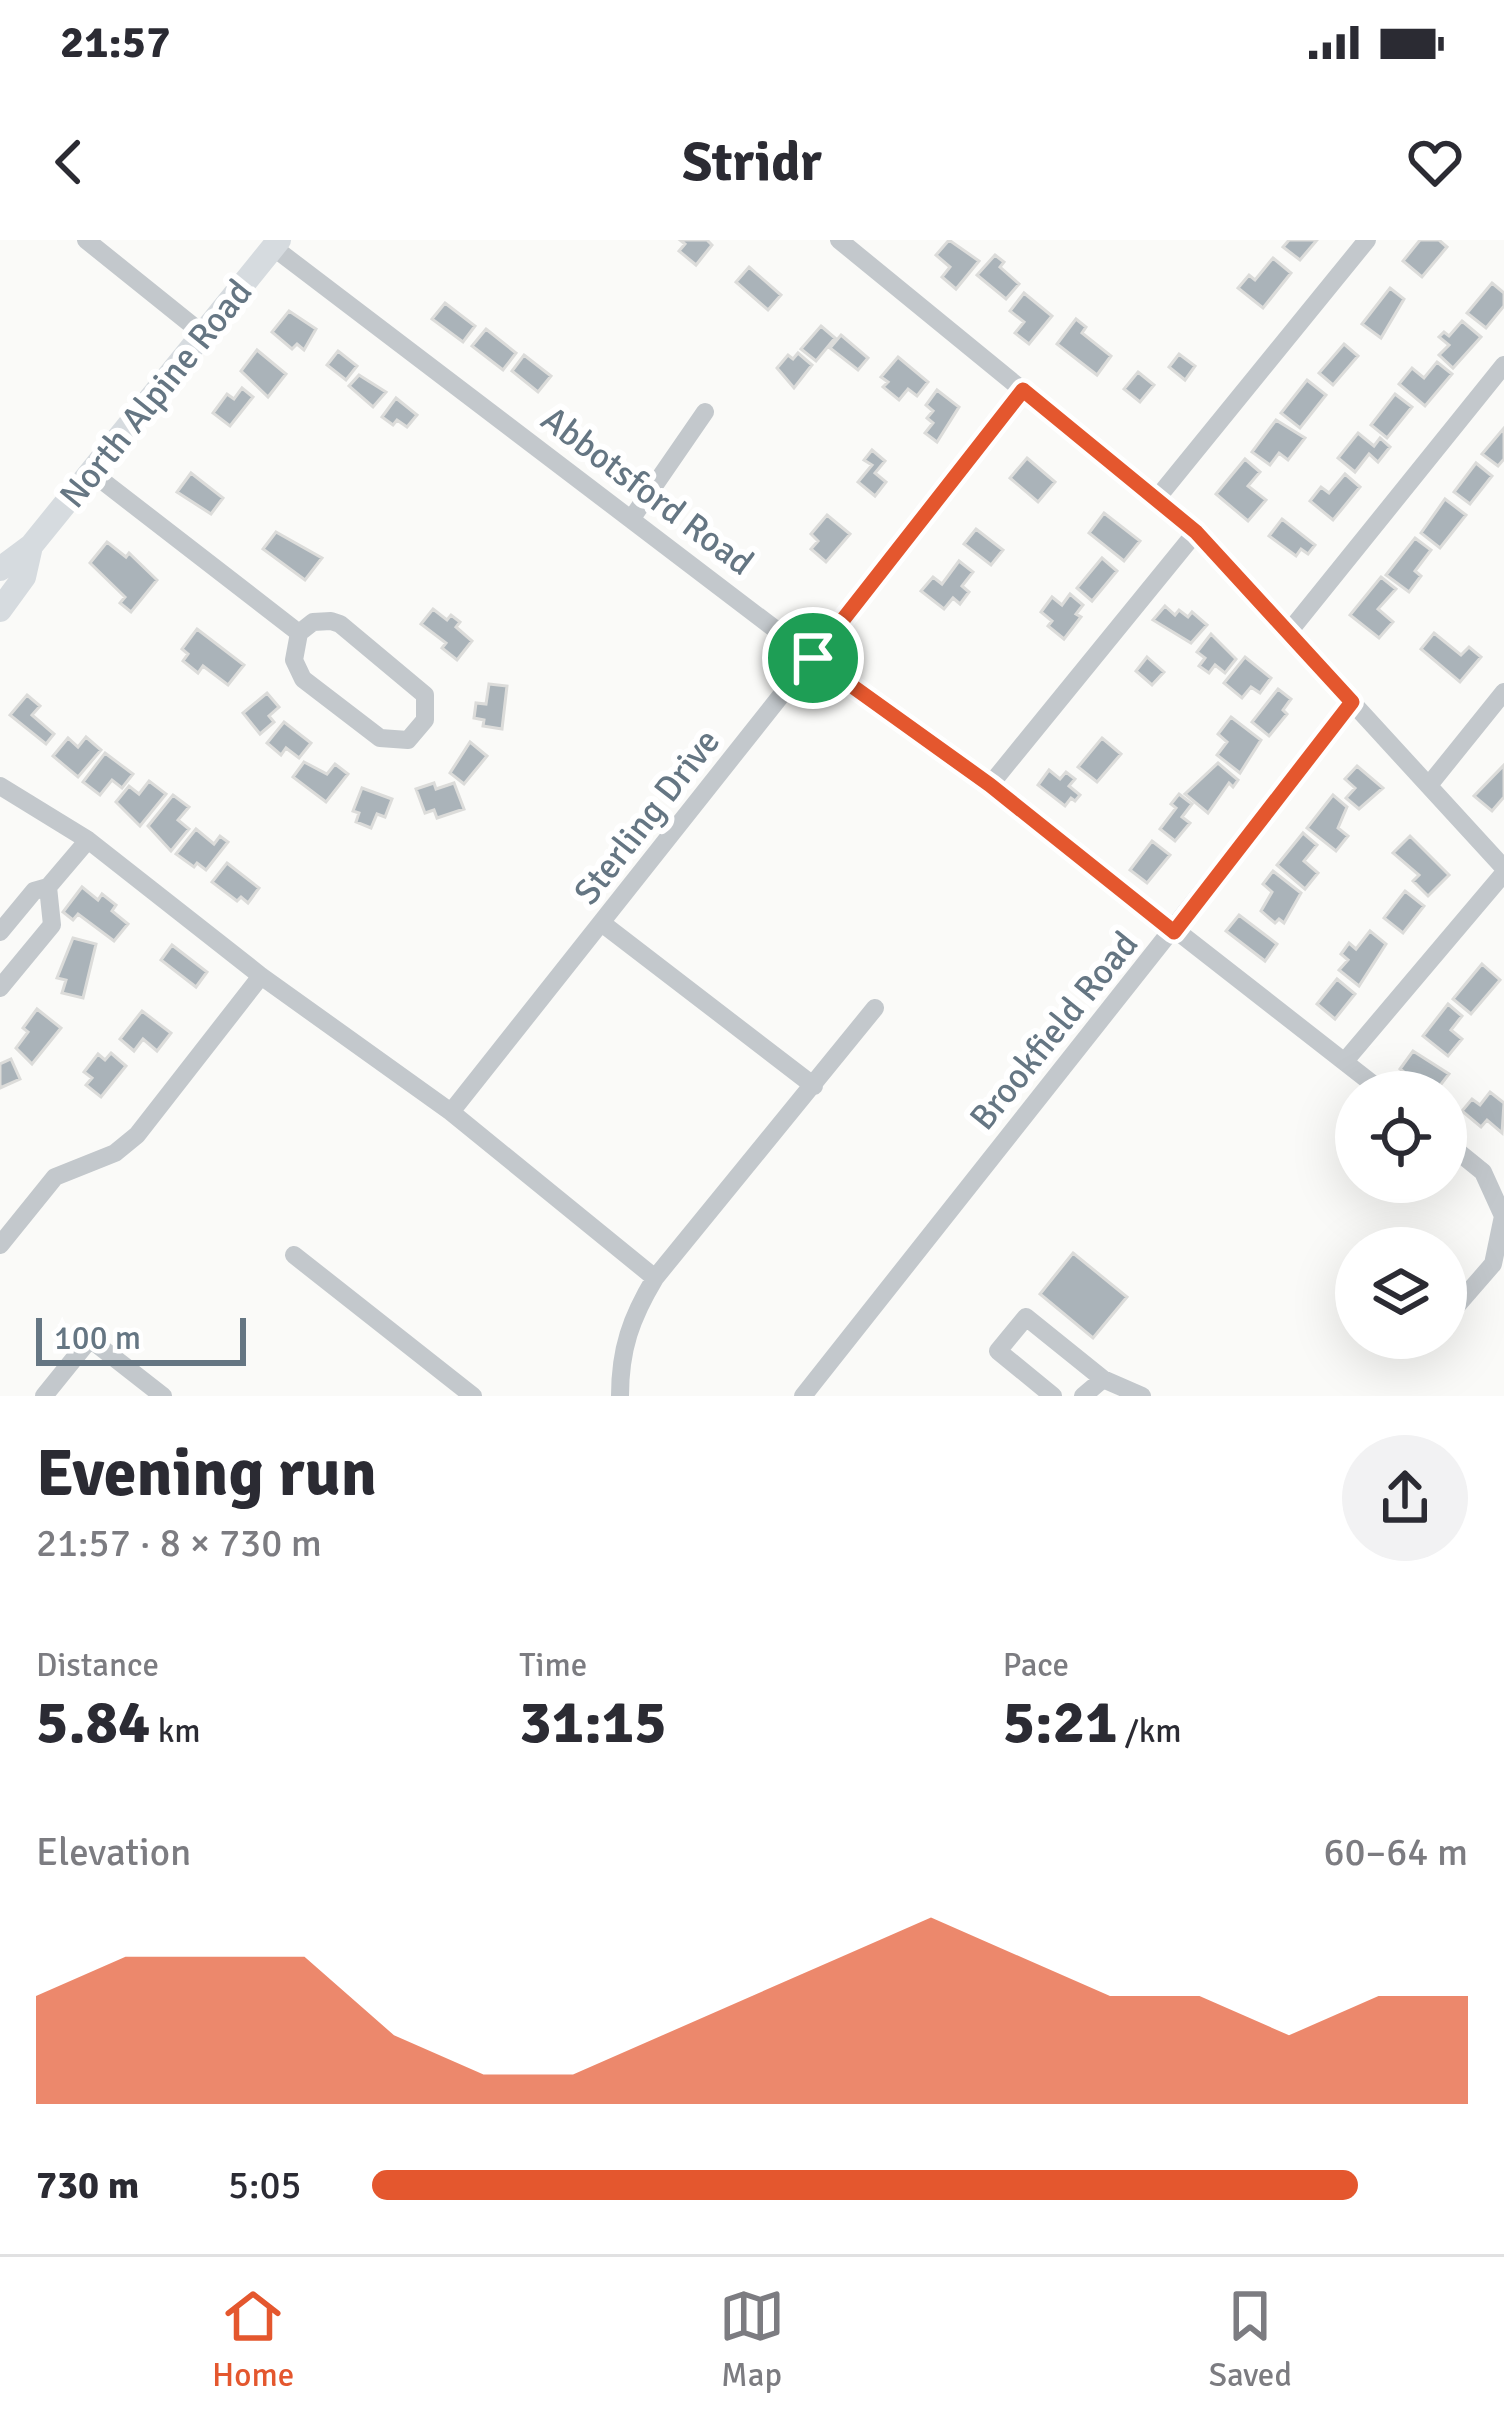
<!DOCTYPE html>
<meta charset="utf-8">
<style>
body{margin:0;font-family:Signika,sans-serif;background:#f2f2f3;color:#2b2b33;height:100vh;display:flex;flex-direction:column;font-size:45px;white-space:nowrap}
*{box-sizing:border-box;margin:0}
p{font-size:39px;color:#7c7c81}
.icon{flex:none;width:66px;height:66px;fill:none;stroke:currentColor;stroke-width:2;stroke-linecap:round;stroke-linejoin:round}
.map{position:relative;height:1156px;overflow:hidden}
.sheet{display:flex;flex-direction:column;background:#fff;flex:1}
.sheet>*{flex:none}
.fabs{position:absolute;left:1335px;top:831px;display:grid;gap:24px}
.fabs a{display:grid;place-items:center;width:132px;height:132px;border-radius:50%;background:#fff;box-shadow:0 12px 48px #0002;font-size:60px}
.scale{position:absolute;left:36px;bottom:30px;width:210px;box-sizing:border-box;padding-left:12px;border:6px solid #657683;border-top:0;font-size:33px;line-height:42px;white-space:nowrap;color:#657683;-webkit-text-stroke:9px #fff;paint-order:stroke}
.pin{position:absolute;display:grid;place-items:center;width:102px;height:102px;color:#fff;margin:-51px;border:6px solid #fff;border-radius:50%;box-shadow:0 3px 12px #0007}
.round{display:grid;place-items:center;flex:none;width:126px;height:126px;border-radius:63px;background:#f2f2f3}
.headline{display:flex;align-items:center;justify-content:space-between;height:204px;padding:0 36px}
h1{font-size:66px;font-weight:700;line-height:90px}
.metrics{display:grid;grid-template-columns:repeat(3,1fr);gap:18px;height:204px;padding:12px 36px}
.metrics div{display:grid;align-content:center}
.metrics b{font-size:60px;font-weight:700}
.metrics small{font-size:33px;font-weight:400}
.metrics p{font-size:33px}
.chart{height:336px;padding:24px 36px}
.chart p{display:flex;justify-content:space-between}
.chart svg{width:100%;height:216px;margin-top:12px;fill:#e4572e;opacity:.7}
ul{padding:0 36px;list-style:none;font-size:39px}
li{display:grid;grid-template-columns:192px 144px 1fr;align-items:center;height:90px}
li i{height:30px;border-radius:15px;background:#e4572e}
.status{display:flex;justify-content:space-between;align-items:center;height:84px;padding:0 60px;background:#fff;direction:ltr}
.status svg{height:33px;fill:currentColor}
header{display:flex;justify-content:space-between;align-items:center;height:156px;padding:0 36px;background:#fff;font-size:54px;font-weight:700}
.tab-bar{display:flex;justify-content:space-around;align-items:center;height:168px;border-top:3px solid #e1e1e2;background:#fff;font-size:33px;color:#7c7c81}
.tab-bar a{display:grid;justify-items:center;gap:6px}
.tab-bar .on{color:#e4572e}
.map>svg:first-child{display:block}
.building{fill:#aab3b9;stroke:#dcdcda;stroke-width:3}
.lines{fill:none;stroke-linecap:round;stroke-linejoin:round}
.minor{stroke:#c3c8cc;stroke-width:18}
.major{stroke:#d6dbdf;stroke-width:24}
.route-casing{stroke:#fff;stroke-width:24}
.route{stroke:#e4572e;stroke-width:15}
.labels{text-anchor:middle;stroke-width:12;stroke-linejoin:round;paint-order:stroke}
.street-label{font-size:36px;fill:#657683;stroke:#fff}
</style>
<div class="status"><b>21:57</b><svg viewBox="0 0 49 12"><path d="M0 12V9h3v3zM5 12V6h3v6zM10 12V3h3v9zM15 12V0h3v12zM26 1h20v11H26zM47 4h2v5h-2z"/></svg></div>
<header><svg class="icon" aria-label="back" viewBox="0 0 24 24"><path d="M15 5l-7 7 7 7"/></svg>Stridr<svg class="icon" aria-label="heart" viewBox="0 0 24 24"><path d="M12 20l-8-8c-3-5 5-10 8-4 3-6 11-1 8 4z"/></svg></header>
<div class="map">
<svg width="1504" height="1156" viewBox="0 0 1504 1156">
<rect width="100%" height="100%" fill="#fafaf8"/>
<path class="building" d="M 680,0 L 707,0 L 712,5 L 696,25 L 679,11 L 685,4 Z
M 949,0 L 979,21 L 956,49 L 942,37 L 950,27 L 936,15 Z
M 1289,0 L 1317,0 L 1300,20 L 1283,7 Z
M 1420,0 L 1439,0 L 1447,7 L 1422,37 L 1403,21 Z
M 995,15 L 1004,22 L 1000,27 L 1019,44 L 1006,59 L 977,35 Z
M 1273,18 L 1291,33 L 1263,68 L 1238,48 L 1249,35 L 1255,40 Z
M 749,27 L 781,55 L 768,70 L 736,42 Z
M 1492,43 L 1504,53 L 1504,66 L 1486,88 L 1467,73 Z
M 1390,48 L 1404,59 L 1381,98 L 1362,84 Z
M 1024,53 L 1052,76 L 1029,104 L 1015,93 L 1024,82 L 1010,71 Z
M 445,63 L 475,86 L 463,102 L 432,79 Z
M 289,71 L 316,89 L 304,110 L 297,104 L 292,109 L 272,92 Z
M 1076,79 L 1086,87 L 1082,93 L 1111,116 L 1097,135 L 1057,104 Z
M 1462,81 L 1481,97 L 1453,128 L 1439,115 L 1449,105 L 1439,97 L 1444,92 L 1449,96 Z
M 821,86 L 835,98 L 816,121 L 801,109 Z
M 486,89 L 516,113 L 503,130 L 472,106 Z
M 841,95 L 868,118 L 858,130 L 830,108 Z
M 1344,104 L 1358,116 L 1333,145 L 1319,133 Z
M 257,110 L 286,134 L 268,157 L 241,131 Z
M 338,111 L 357,126 L 346,140 L 327,125 Z
M 798,113 L 812,125 L 794,148 L 777,128 L 788,115 L 793,119 Z
M 1179,114 L 1195,126 L 1185,140 L 1169,127 Z
M 524,115 L 551,136 L 538,152 L 512,131 Z
M 898,117 L 928,142 L 917,156 L 908,149 L 899,160 L 883,147 L 888,142 L 881,137 Z
M 1437,122 L 1452,134 L 1425,166 L 1399,144 L 1412,128 L 1424,138 Z
M 1138,132 L 1154,145 L 1140,162 L 1124,149 Z
M 359,135 L 386,152 L 373,167 L 349,146 Z
M 1307,140 L 1326,155 L 1300,188 L 1281,173 Z
M 242,148 L 253,157 L 230,186 L 213,173 L 227,154 L 234,159 Z
M 937,150 L 959,167 L 937,202 L 925,193 L 933,183 L 927,178 L 933,171 L 926,165 Z
M 1395,154 L 1412,167 L 1387,198 L 1371,185 Z
M 396,158 L 417,175 L 407,187 L 397,180 L 393,185 L 382,177 Z
M 1276,180 L 1305,198 L 1288,220 L 1279,213 L 1270,225 L 1252,212 Z
M 1504,188 L 1504,219 L 1498,226 L 1482,214 Z
M 1358,193 L 1374,206 L 1380,198 L 1390,207 L 1378,222 L 1369,214 L 1355,232 L 1338,218 Z
M 872,210 L 885,221 L 875,233 L 886,242 L 875,256 L 858,242 L 872,225 L 864,220 Z
M 1027,218 L 1055,242 L 1038,262 L 1010,238 Z
M 1245,219 L 1260,232 L 1248,246 L 1266,260 L 1248,281 L 1216,254 Z
M 1476,223 L 1492,236 L 1470,264 L 1454,252 Z
M 191,233 L 223,258 L 211,274 L 177,252 Z
M 1345,234 L 1360,247 L 1333,280 L 1310,261 L 1321,247 L 1329,253 Z
M 1445,259 L 1466,275 L 1440,308 L 1421,293 Z
M 1104,273 L 1140,301 L 1124,321 L 1089,293 Z
M 827,275 L 850,294 L 826,322 L 811,309 L 818,301 L 811,294 Z
M 1282,279 L 1315,305 L 1308,314 L 1301,309 L 1296,316 L 1269,296 Z
M 976,289 L 1003,310 L 991,325 L 964,304 Z
M 276,292 L 322,318 L 305,340 L 263,309 Z
M 1415,298 L 1431,310 L 1415,331 L 1421,336 L 1409,352 L 1386,335 Z
M 107,302 L 126,317 L 129,313 L 157,340 L 131,372 L 120,363 L 125,357 L 90,323 Z
M 1102,318 L 1117,331 L 1092,361 L 1077,348 Z
M 959,321 L 973,332 L 962,346 L 969,352 L 960,364 L 953,358 L 944,369 L 921,351 L 933,337 L 942,344 Z
M 1381,337 L 1396,349 L 1378,369 L 1393,382 L 1379,398 L 1350,375 Z
M 1070,354 L 1083,365 L 1076,374 L 1081,377 L 1064,399 L 1048,386 L 1052,381 L 1041,372 L 1052,357 L 1062,365 Z
M 1165,366 L 1175,375 L 1179,370 L 1188,377 L 1192,372 L 1207,385 L 1191,403 L 1153,380 Z
M 433,369 L 447,380 L 451,375 L 460,382 L 456,387 L 472,401 L 457,420 L 442,408 L 446,403 L 421,384 Z
M 197,389 L 244,425 L 228,445 L 203,426 L 198,433 L 183,421 L 188,414 L 182,409 Z
M 1434,393 L 1461,415 L 1469,407 L 1481,417 L 1460,442 L 1421,409 Z
M 1211,394 L 1236,419 L 1225,433 L 1215,425 L 1209,433 L 1199,426 L 1205,418 L 1197,412 Z
M 1147,417 L 1164,432 L 1152,445 L 1136,431 Z
M 1245,417 L 1271,438 L 1260,453 L 1251,447 L 1242,458 L 1224,443 Z
M 489,444 L 507,446 L 502,489 L 483,486 L 484,480 L 474,478 L 476,463 L 486,464 Z
M 1278,449 L 1291,459 L 1283,470 L 1287,474 L 1269,496 L 1252,482 Z
M 267,453 L 279,467 L 269,476 L 274,482 L 260,494 L 243,473 Z
M 27,455 L 40,466 L 32,475 L 54,494 L 46,504 L 10,475 Z
M 1231,477 L 1261,500 L 1240,533 L 1217,515 L 1227,502 L 1218,494 Z
M 284,482 L 311,503 L 299,518 L 286,508 L 281,515 L 267,503 Z
M 86,497 L 101,510 L 78,537 L 53,516 L 68,498 L 78,507 Z
M 1102,498 L 1121,514 L 1097,542 L 1078,527 Z
M 470,502 L 487,516 L 464,544 L 450,533 Z
M 105,513 L 133,534 L 122,548 L 112,540 L 100,555 L 83,542 Z
M 304,522 L 327,534 L 335,524 L 348,534 L 326,562 L 293,537 Z
M 1218,523 L 1238,540 L 1233,547 L 1229,543 L 1208,573 L 1185,554 Z
M 1504,525 L 1504,557 L 1492,571 L 1474,556 Z
M 1357,526 L 1383,548 L 1359,569 L 1346,558 L 1355,548 L 1345,539 Z
M 1049,530 L 1060,539 L 1066,532 L 1075,539 L 1069,546 L 1080,555 L 1075,561 L 1071,558 L 1065,566 L 1038,545 Z
M 149,541 L 166,554 L 140,586 L 116,562 L 129,546 L 139,554 Z
M 434,543 L 436,549 L 454,543 L 464,569 L 437,578 L 434,570 L 425,573 L 416,549 Z
M 362,548 L 392,559 L 385,577 L 377,574 L 371,588 L 356,582 L 359,573 L 353,571 Z
M 1179,554 L 1192,564 L 1182,577 L 1190,583 L 1175,601 L 1160,589 L 1176,568 L 1171,564 Z
M 173,555 L 189,567 L 178,580 L 189,589 L 171,611 L 148,586 Z
M 1333,555 L 1347,567 L 1338,588 L 1348,596 L 1336,611 L 1307,588 Z
M 196,589 L 214,604 L 220,596 L 228,602 L 206,630 L 197,623 L 194,627 L 176,614 Z
M 1303,593 L 1317,605 L 1304,621 L 1318,633 L 1305,649 L 1277,625 Z
M 1410,596 L 1449,635 L 1428,656 L 1413,641 L 1419,635 L 1393,613 Z
M 1152,601 L 1170,615 L 1147,643 L 1130,630 Z
M 227,623 L 259,648 L 248,663 L 241,657 L 237,661 L 212,642 Z
M 1273,631 L 1301,653 L 1284,683 L 1279,679 L 1275,683 L 1261,671 L 1272,652 L 1263,644 Z
M 82,647 L 98,660 L 102,654 L 116,665 L 112,671 L 128,684 L 114,701 L 78,674 L 73,680 L 63,672 Z
M 1405,651 L 1424,666 L 1403,693 L 1384,678 Z
M 1239,675 L 1277,704 L 1265,721 L 1226,691 Z
M 1370,691 L 1386,704 L 1359,746 L 1339,730 L 1348,720 L 1341,714 L 1349,703 L 1356,709 Z
M 73,698 L 96,704 L 83,758 L 62,753 L 66,740 L 57,738 Z
M 172,705 L 207,732 L 196,747 L 161,720 Z
M 1482,724 L 1500,740 L 1471,774 L 1453,759 Z
M 1337,739 L 1355,754 L 1335,779 L 1317,764 Z
M 1448,764 L 1462,776 L 1451,790 L 1462,799 L 1448,816 L 1423,796 Z
M 37,769 L 61,788 L 32,824 L 16,808 L 28,792 L 23,788 Z
M 142,771 L 171,793 L 157,811 L 143,799 L 134,811 L 120,799 Z
M 1413,811 L 1449,834 L 1439,847 L 1436,845 L 1430,852 L 1400,829 Z
M 111,813 L 126,826 L 101,857 L 86,845 L 92,838 L 84,832 L 98,814 L 105,820 Z
M 11,819 L 20,839 L 0,848 L 0,824 Z
M 1490,852 L 1504,863 L 1502,893 L 1487,880 L 1481,887 L 1462,871 L 1472,859 L 1480,865 Z
M 1073,1013 L 1127,1057 L 1093,1098 L 1040,1054 Z"/>
<g class="lines">
<path class="minor" d="M 86,0 L 203,94
M 839,0 L 1196,292 L 1504,628
M 273,7 L 813,418 L 990,545 L 1383,852
M 91,232 L 299,393
M 1158,257 L 1367,0
M 632,278 L 705,172
M 331,381 L 340,384 L 425,455 L 425,480 L 408,500 L 380,498 L 303,439 L 294,420 L 299,393 L 313,382 Z
M 1288,393 L 1504,125
M 990,545 L 1196,292
M 1429,545 L 1504,452
M 0,546 L 88,600 L 261,736 L 451,872 L 655,1038
M 603,684 L 814,846
M 0,692 L 34,651 L 48,647 L 88,600
M 0,748 L 52,685 L 48,647
M 1345,821 L 1504,633
M 451,872 L 1023,150
M 1446,902 L 1483,932 L 1503,976 L 1493,1024 L 1446,1078
M 0,1005 L 55,937 L 115,913 L 137,895 L 261,736
M 294,1015 L 473,1156
M 1103,1139 L 1142,1156
M 44,1156 L 90,1099 L 163,1156
M 620,1156 C 620,1109 631,1078 655,1038 L 875,768
M 803,1156 L 1352,462
M 1053,1156 L 998,1111 L 1026,1077 L 1103,1139 L 1083,1156"/>
<path class="major" d="M 0,329 L 31,306 L 279,0
M 0,370 L 24,337 L 31,306"/>
</g>
<g class="lines">
<g class="route-casing">
<path id="route" d="M 1023,150 L 1196,292 L 1352,462 L 1174,692 L 990,545 L 813,418 Z"/>
</g>
<use href="#route" class="route"/>
</g>
<g class="labels">
<g class="street-label">
<text transform="translate(155 153) rotate(-51)" y="13">North Alpine Road</text>
<text transform="translate(648 250) rotate(37)" y="13">Abbotsford Road</text>
<text transform="translate(646 576) rotate(-52)" y="13">Sterling Drive</text>
<text transform="translate(1053 790) rotate(-51)" y="13">Brookfield Road</text>
</g>
</g>
</svg>
<div class="fabs">
<a><svg class="icon" aria-label="locate" viewBox="0 0 24 24"><circle cx="12" cy="12" r="6"/><path d="M12 2v4M12 18v4M2 12h4M18 12h4"/></svg></a>
<a><svg class="icon" aria-label="layers" viewBox="0 0 24 24"><path d="M12 4l9 5-9 5-9-5zM3 14l9 5 9-5"/></svg></a>
</div>
<div class="scale">100 m</div>
<div class="pin" style="left:813px;top:418px;background:#1e9e55"><svg class="icon" aria-label="arrive" viewBox="0 0 24 24"><path d="M6 21V4h12l-3 4 3 4H6"/></svg></div>
</div>
<section class="sheet">
<div class="headline"><div><h1>Evening run</h1><p>21:57 · 8 × 730 m</p></div><a class="round"><svg class="icon" aria-label="share" viewBox="0 0 24 24"><path d="M12 15V3M7 8l5-5 5 5M5 13v7h14v-7"/></svg></a></div>
<div class="metrics">
<div><p>Distance</p><b>5.84<small> km</small></b></div>
<div><p>Time</p><b>31:15</b></div>
<div><p>Pace</p><b>5:21<small> /km</small></b></div>
</div>
<div class="chart"><p><span>Elevation</span>60–64 m</p>
<svg viewBox="0 0 160 44" preserveAspectRatio="none"><path d="M0 44V22L10 14L20 14L30 14L40 30L50 38L60 38L70 30L80 22L90 14L100 6L110 14L120 22L130 22L140 30L150 22L160 22V44z"/></svg>
</div>
<ul>
<li><b>730 m</b>5:05<i style="width:90%"></i></li>
</ul>
</section>
<nav class="tab-bar">
<a class="on"><svg class="icon" aria-label="home" viewBox="0 0 24 24"><path d="M3 11l9-7 9 7M6 9v11h12V9"/></svg>Home</a>
<a><svg class="icon" aria-label="map" viewBox="0 0 24 24"><path d="M3 6l6-2 6 2 6-2v14l-6 2-6-2-6 2zM9 4v14M15 6v14"/></svg>Map</a>
<a><svg class="icon" aria-label="saved" viewBox="0 0 24 24"><path d="M7 4h10v16l-5-4-5 4z"/></svg>Saved</a>
</nav>
